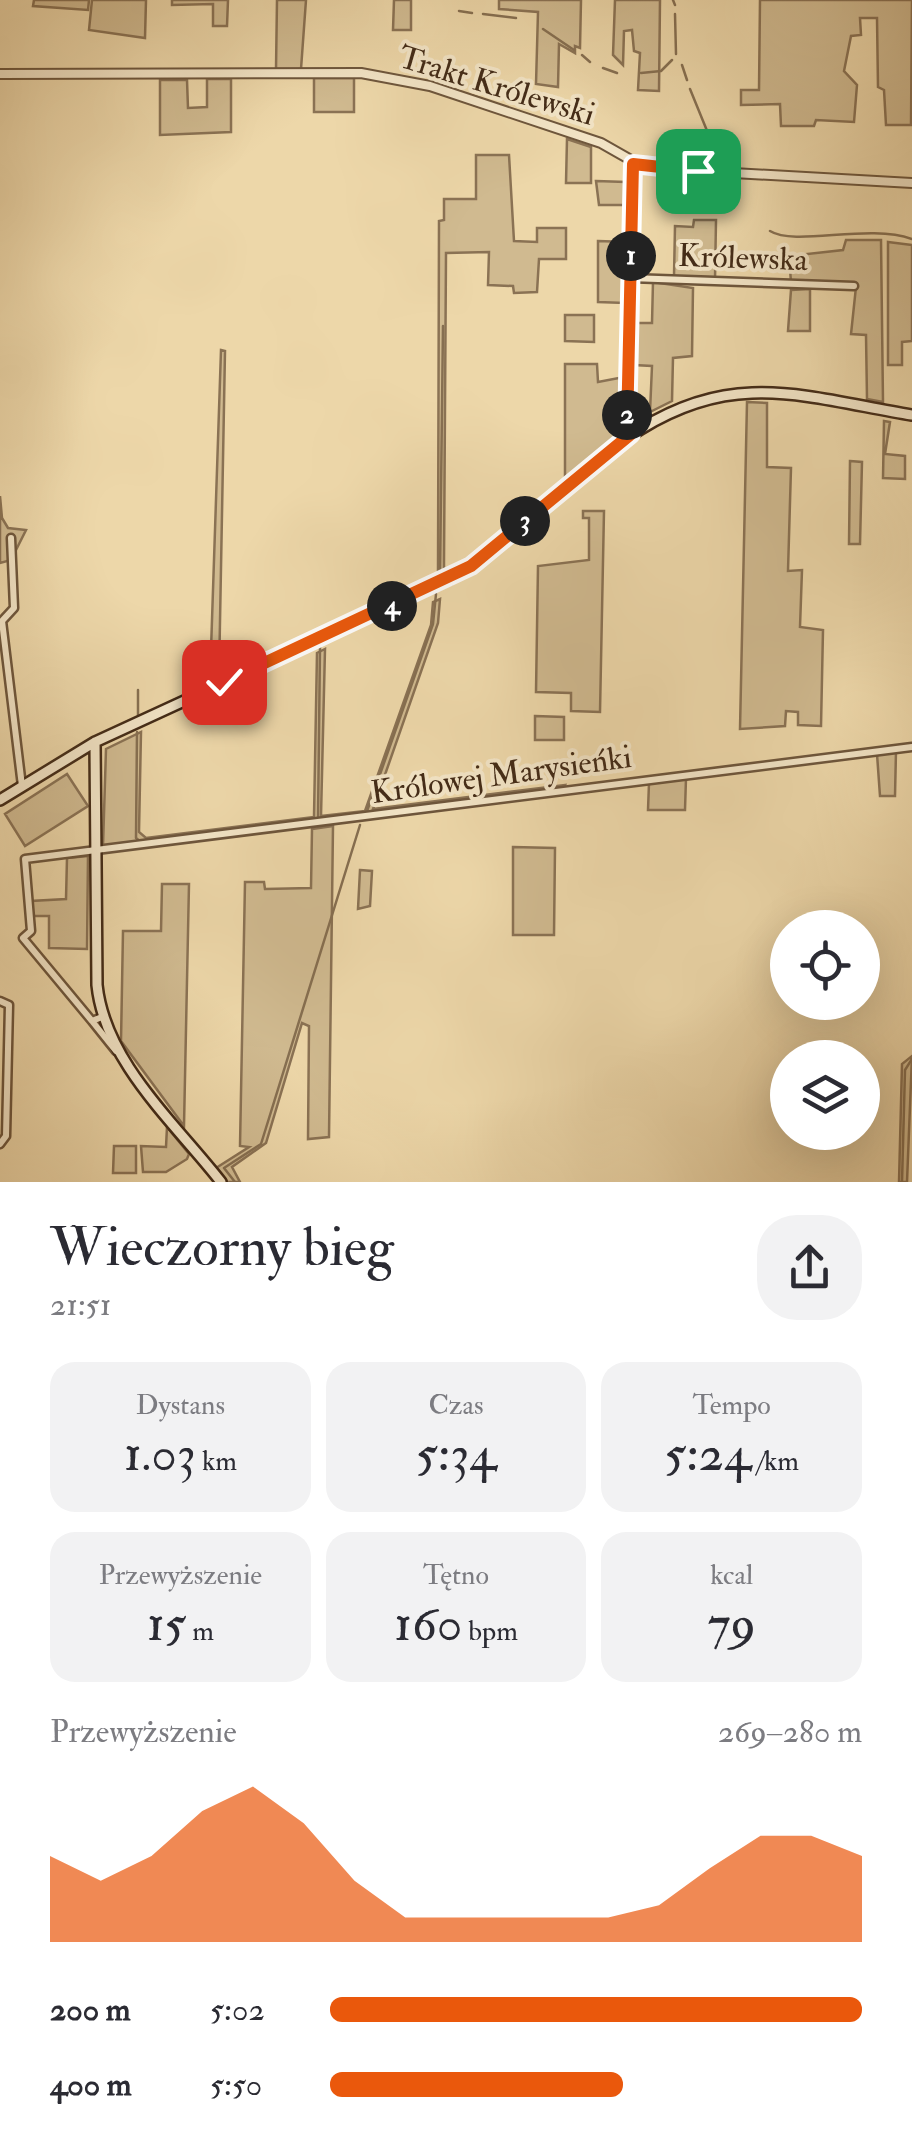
<!DOCTYPE html>
<html lang="pl">
<meta charset="utf-8">
<style>
body{margin:0;font-family:"IM FELL Double Pica",serif;background:#f2f2f3;color:#2b2b33;height:100vh;display:flex;flex-direction:column;font-size:38px;white-space:nowrap}
*{box-sizing:border-box;margin:0}
p{font-size:32px;color:#7c7c81}
.icon{flex:none;width:55px;height:55px;fill:none;stroke:currentColor;stroke-width:2;stroke-linecap:round;stroke-linejoin:round}
.map{position:relative;height:1182px;overflow:hidden}
.sheet{display:flex;flex-direction:column;background:#fff;flex:1}
.sheet>*{flex:none}
.fabs{position:absolute;left:770px;top:910px;display:grid;gap:20px}
.fabs a{display:grid;place-items:center;width:110px;height:110px;border-radius:50%;background:#fff;box-shadow:0 10px 40px #0002;font-size:50px}
.pin{position:absolute;display:grid;place-items:center;width:85px;height:85px;color:#fff;margin:-42px;border-radius:20px;box-shadow:0 5px 15px #0006}
.km{position:absolute;width:50px;height:50px;margin:-25px;border-radius:50%;background:#222;color:#fff;font-size:28px;line-height:50px;text-align:center}
.round{display:grid;place-items:center;flex:none;width:105px;height:105px;border-radius:40px;background:#f2f2f3}
.overview{display:flex;align-items:center;justify-content:space-between;height:170px;padding:0 50px}
h1{font-size:55px;font-weight:600;line-height:75px}
.figures{display:grid;grid-template-columns:repeat(3,1fr);gap:15px;height:170px;padding:10px 50px}
.figures div{display:grid;align-content:center;border-radius:25px;background:#f2f2f3;text-align:center}
.figures b{font-size:50px;font-weight:600}
.figures small{font-size:28px;font-weight:400}
.figures p{font-size:28px}
.chart{height:280px;padding:20px 50px}
.chart p{display:flex;justify-content:space-between}
.chart svg{width:100%;height:180px;margin-top:10px;fill:#ea580c;opacity:.7}
ul{padding:0 50px;list-style:none;font-size:32px}
li{display:grid;grid-template-columns:160px 120px 1fr;align-items:center;height:75px}
li i{height:25px;border-radius:12px;background:#ea580c}
.map>svg:first-child{display:block}
.green{fill:#d0ba90;stroke:#8a7254;stroke-width:2.5}
.lines{fill:none;stroke-linecap:round;stroke-linejoin:round}
.stream{stroke:#866f51;stroke-width:2.5}
.minor-casing{stroke:#6e563c;stroke-width:11}
.tertiary-casing{stroke:#6e563c;stroke-width:12}
.secondary-casing{stroke:#432b17;stroke-width:14}
.minor{stroke:#f3e5c7;stroke-width:6}
.tertiary{stroke:#f3e5c7;stroke-width:8}
.secondary{stroke:#f3e5c7;stroke-width:9}
.route-casing{stroke:#fff;stroke-width:20}
.route{stroke:#ea580c;stroke-width:12}
.labels{text-anchor:middle;stroke-width:8;stroke-linejoin:round;paint-order:stroke}
.street-label{font-size:32px;fill:#432b17;stroke:#f3e5c7}
</style>
<div class="map">
<svg width="912" height="1182" viewBox="0 0 912 1182">
<rect width="100%" height="100%" fill="#edd7a9"/>
<filter id="stains"><feTurbulence type="fractalNoise" baseFrequency=".002" numOctaves="4"/><feColorMatrix values="0 0 0 0 .2 0 0 0 0 .09 0 0 0 0 .02 0 0 0 .5 -.17"/></filter>
<radialGradient id="worn" r=".72"><stop offset=".6" stop-color="#630" stop-opacity="0"/><stop offset="1" stop-color="#630" stop-opacity=".3"/></radialGradient>
<path class="green" d="M 34,0 L 89,0 L 88,10 L 33,6 Z
M 92,0 L 146,0 L 145,38 L 89,30 Z
M 172,0 L 228,0 L 227,26 L 213,26 L 213,4 L 172,5 Z
M 277,0 L 306,0 L 301,69 L 276,69 Z
M 394,0 L 411,0 L 411,30 L 393,30 Z
M 499,0 L 581,0 L 580,48 L 575,46 L 575,53 L 559,44 L 558,87 L 536,84 L 538,12 L 499,9 Z
M 615,0 L 660,0 L 659,91 L 638,90 L 640,53 L 634,51 L 632,30 L 624,31 L 623,65 L 613,55 Z
M 760,0 L 912,0 L 911,125 L 886,125 L 884,90 L 878,87 L 877,18 L 860,18 L 861,35 L 851,36 L 844,71 L 857,85 L 854,122 L 816,120 L 814,126 L 781,126 L 780,104 L 741,105 L 741,90 L 759,90 Z
M 314,78 L 354,78 L 354,112 L 314,112 Z
M 207,79 L 231,79 L 231,132 L 160,135 L 160,80 L 187,80 L 188,108 L 207,107 Z
M 567,139 L 591,147 L 591,183 L 566,183 Z
M 476,155 L 509,155 L 514,241 L 537,242 L 537,228 L 566,228 L 566,259 L 539,259 L 537,292 L 514,293 L 513,286 L 488,285 L 489,252 L 446,253 L 444,562 L 444,571 L 438,574 L 439,221 L 444,220 L 444,199 L 476,199 Z
M 596,181 L 626,182 L 626,205 L 599,205 Z
M 694,220 L 716,220 L 715,280 L 674,276 L 675,226 L 693,227 Z
M 846,240 L 881,240 L 883,402 L 867,399 L 866,335 L 851,334 L 856,287 L 791,282 L 789,256 L 843,250 Z
M 598,241 L 626,242 L 625,303 L 598,302 Z
M 888,242 L 912,245 L 912,341 L 902,342 L 902,365 L 888,365 Z
M 653,282 L 693,288 L 692,356 L 673,358 L 672,401 L 650,412 L 652,366 L 634,365 L 635,323 L 652,323 Z
M 810,289 L 810,331 L 788,331 L 791,290 Z
M 565,315 L 594,315 L 594,342 L 565,341 Z
M 221,350 L 225,351 L 219,676 L 210,680 Z
M 565,364 L 597,364 L 598,382 L 624,377 L 622,432 L 565,479 Z
M 747,402 L 767,403 L 767,467 L 791,468 L 788,571 L 802,570 L 800,627 L 823,630 L 821,726 L 798,725 L 798,712 L 786,711 L 785,726 L 740,729 Z
M 884,421 L 890,422 L 885,454 L 905,456 L 905,479 L 883,478 Z
M 850,461 L 862,462 L 860,544 L 849,544 Z
M 0,496 L 2,518 L 8,528 L 26,530 L 11,560 L 0,563 Z
M 583,511 L 604,511 L 600,712 L 571,711 L 571,693 L 536,692 L 538,566 L 589,560 L 589,518 L 583,518 Z
M 440,599 L 438,623 L 373,809 L 565,785 L 562,791 L 103,846 L 106,749 L 141,732 L 139,832 L 146,838 L 314,817 L 317,653 L 325,649 L 321,816 L 365,811 L 431,625 L 433,602 Z
M 535,716 L 564,717 L 564,740 L 535,740 Z
M 896,751 L 895,796 L 880,796 L 877,754 Z
M 67,774 L 88,806 L 25,846 L 5,814 Z
M 686,778 L 685,810 L 648,810 L 649,783 Z
M 333,826 L 329,1137 L 308,1139 L 309,1026 L 302,1023 L 266,1143 L 232,1167 L 240,1182 L 227,1182 L 216,1168 L 249,1147 L 240,1146 L 245,882 L 264,882 L 265,889 L 311,888 L 312,829 Z
M 513,847 L 555,848 L 554,935 L 513,935 Z
M 88,856 L 87,949 L 49,948 L 49,916 L 32,916 L 31,901 L 66,899 L 67,858 Z
M 360,870 L 372,871 L 370,906 L 358,909 Z
M 162,884 L 189,884 L 184,1126 L 121,1041 L 123,931 L 161,931 Z
M 912,1056 L 907,1182 L 899,1182 L 902,1064 Z
M 167,1127 L 189,1154 L 187,1159 L 166,1172 L 143,1172 L 141,1146 L 166,1147 Z
M 114,1146 L 136,1146 L 136,1173 L 113,1173 Z"/>
<g class="lines">
<path class="stream" d="M 673,0 L 675,5
M 459,11 L 472,13
M 483,14 L 516,18
M 675,14 L 676,54
M 543,29 L 574,50
M 582,55 L 590,62
M 682,65 L 687,80
M 603,68 L 617,73
M 641,73 L 661,71 L 672,60
M 690,89 L 712,143
M 770,231 C 796,247 868,223 912,239
M 440,575 L 443,326
M 138,715 L 138,690
M 137,732 L 136,838 L 141,842
M 366,814 L 433,624 L 436,594
M 318,820 L 320,647
M 235,1182 L 224,1168 L 261,1144 L 360,825
M 902,1182 L 905,1070 L 912,1059"/>
<g class="minor-casing">
<path id="minor" d="M 630,278 L 854,286
M 631,434 L 627,429 L 633,164
M 11,538 L 14,608 L 2,621 L 22,786
M 0,1001 L 9,1005 L 6,1136 L 0,1144
M 102,1017 L 92,1021 L 23,938 L 31,931 L 25,859 L 912,747
M 92,1021 L 116,1051"/>
</g>
<g class="tertiary-casing">
<path id="tertiary" d="M 0,74 L 361,73 L 430,86 L 601,143 L 645,168 L 912,183"/>
</g>
<g class="secondary-casing">
<path id="secondary" d="M 95,742 L 97,985 C 105,1062 175,1123 221,1182
M 0,800 L 95,742 L 449,579 C 550,519 625,397 752,393 C 804,391 860,407 912,415"/>
</g>
<use href="#minor" class="minor"/>
<use href="#tertiary" class="tertiary"/>
<use href="#secondary" class="secondary"/>
</g>
<g class="lines">
<g class="route-casing">
<path id="route" d="M 224,682 L 471,566 L 631,434 L 627,429 L 633,164 L 698,171"/>
</g>
<use href="#route" class="route"/>
</g>
<g class="labels">
<g class="street-label">
<text transform="translate(497 85) rotate(17)" y="11">Trakt Królewski</text>
<text transform="translate(743 257) rotate(2)" y="11">Królewska</text>
<text transform="translate(501 774) rotate(-8)" y="11">Królowej Marysieńki</text>
</g>
</g>
<rect width="100%" height="100%" filter="url(#stains)"/>
<rect width="100%" height="100%" fill="url(#worn)"/>
</svg>
<div class="fabs">
<a><svg class="icon" aria-label="locate" viewBox="0 0 24 24"><circle cx="12" cy="12" r="6"/><path d="M12 2v4M12 18v4M2 12h4M18 12h4"/></svg></a>
<a><svg class="icon" aria-label="layers" viewBox="0 0 24 24"><path d="M12 4l9 5-9 5-9-5zM3 14l9 5 9-5"/></svg></a>
</div>
<div class="pin" style="left:698px;top:171px;background:#1e9e55"><svg class="icon" aria-label="arrive" viewBox="0 0 24 24"><path d="M6 21V4h12l-3 4 3 4H6"/></svg></div>
<div class="pin" style="left:224px;top:682px;background:#d93025"><svg class="icon" aria-label="check" viewBox="0 0 24 24"><path d="M5 12l5 5 9-10"/></svg></div>
<b class="km" style="left:631px;top:256px">1</b>
<b class="km" style="left:627px;top:415px">2</b>
<b class="km" style="left:525px;top:521px">3</b>
<b class="km" style="left:392px;top:606px">4</b>
</div>
<section class="sheet">
<div class="overview"><div><h1>Wieczorny bieg</h1><p>21:51</p></div><a class="round"><svg class="icon" aria-label="share" viewBox="0 0 24 24"><path d="M12 15V3M7 8l5-5 5 5M5 13v7h14v-7"/></svg></a></div>
<div class="figures">
<div><p>Dystans</p><b>1.03<small> km</small></b></div>
<div><p>Czas</p><b>5:34</b></div>
<div><p>Tempo</p><b>5:24<small> /km</small></b></div>
</div>
<div class="figures">
<div><p>Przewyższenie</p><b>15<small> m</small></b></div>
<div><p>Tętno</p><b>160<small> bpm</small></b></div>
<div><p>kcal</p><b>79</b></div>
</div>
<div class="chart"><p><span>Przewyższenie</span>269–280 m</p>
<svg viewBox="0 0 160 44" preserveAspectRatio="none"><path d="M0 44V23L10 29L20 23L30 12L40 6L50 15L60 29L70 38L80 38L90 38L100 38L110 38L120 35L130 26L140 18L150 18L160 23V44z"/></svg>
</div>
<ul>
<li><b>200 m</b>5:02<i style="width:100%"></i></li>
<li><b>400 m</b>5:50<i style="width:55%"></i></li>
</ul>
</section>
